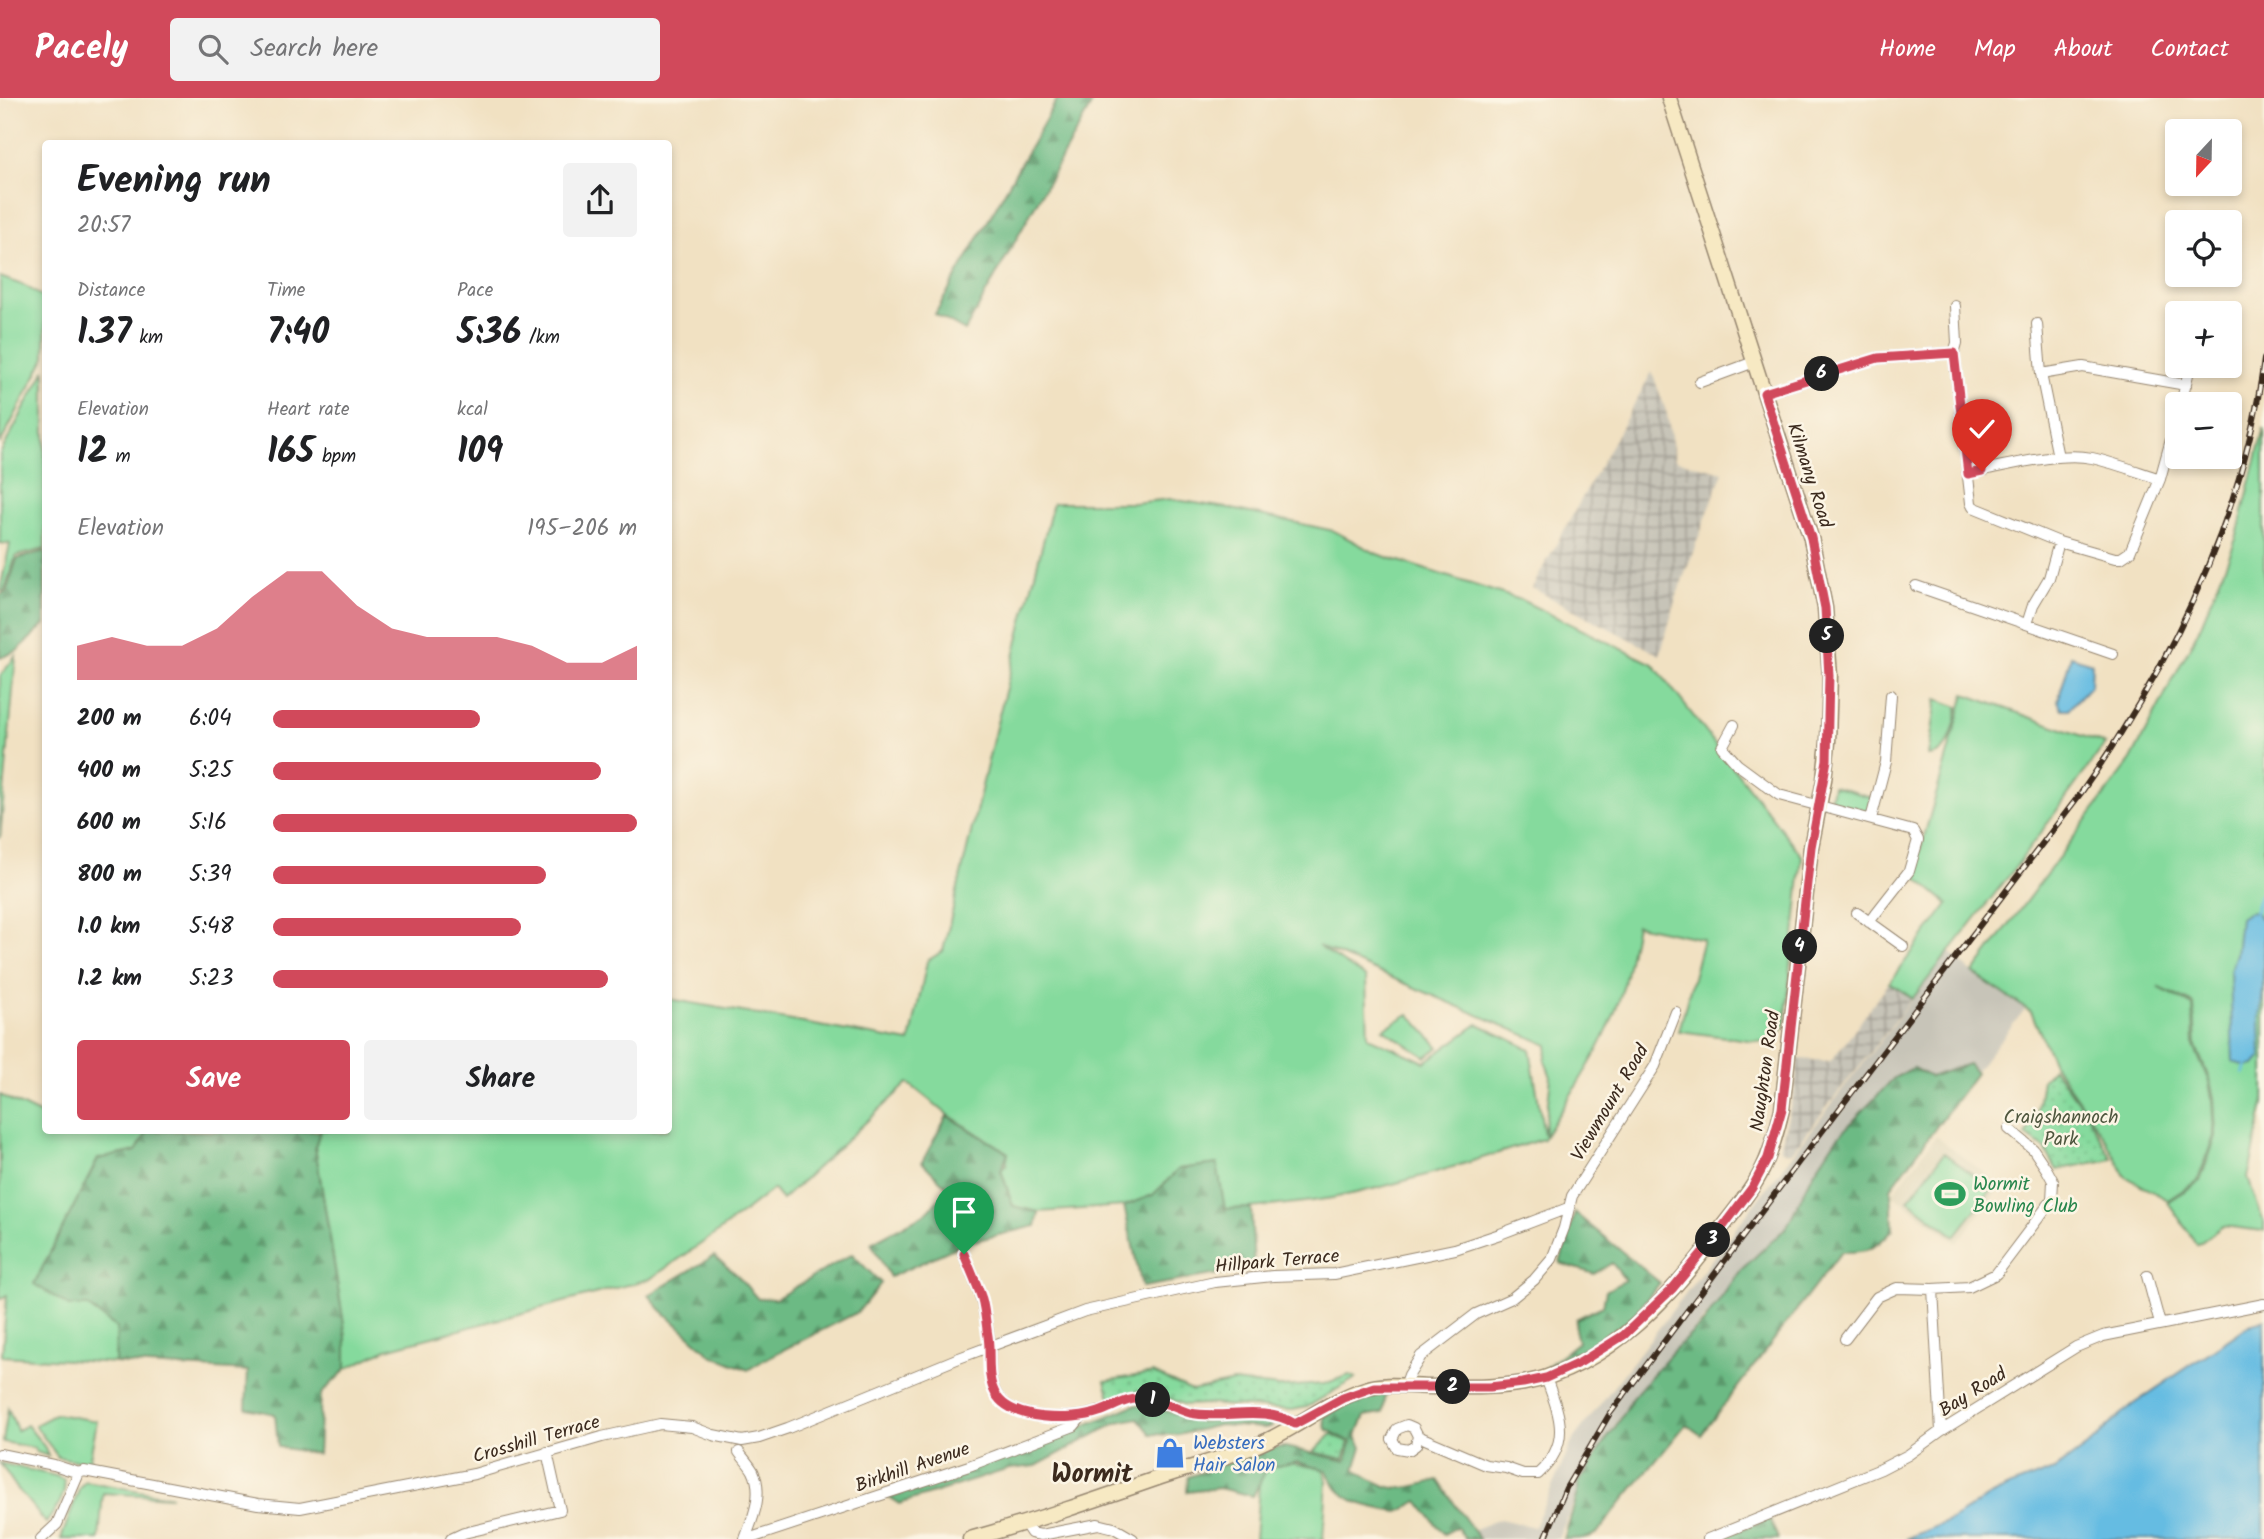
<!DOCTYPE html>
<meta charset="utf-8">
<style>
body{margin:0;font-family:Kalam,sans-serif;background:#f2f2f2;color:#202124;height:100vh;display:flex;flex-direction:column;font-size:26px;white-space:nowrap}
*{box-sizing:border-box;margin:0}
p{font-size:23px;color:#757577}
.icon{flex:none;width:38px;height:38px;fill:none;stroke:currentColor;stroke-width:2;stroke-linecap:round;stroke-linejoin:round}
.map{position:relative;flex:1;overflow:hidden}
.side{position:absolute;left:42px;top:42px;width:630px;height:994px;display:flex;flex-direction:column;background:#fff;border-radius:7px;box-shadow:0 4px 10px #0003}
.side>*{flex:none}
.needle{width:46px;rotate:202deg}
.controls{position:absolute;left:2165px;top:21px;display:grid;gap:14px}
.controls a{display:grid;place-items:center;width:77px;height:77px;border-radius:7px;background:#fff;box-shadow:0 4px 10px #0003;font-size:35px}
.pin{position:absolute;display:grid;place-items:center;width:60px;height:60px;color:#fff;margin:-72px -30px;border-radius:50% 50% 50% 0;rotate:-45deg;box-shadow:0 0 7px #0007}
.pin .icon{rotate:45deg}
.km{position:absolute;width:35px;height:35px;margin:-18px;border-radius:50%;background:#222;color:#fff;font-size:19px;line-height:35px;text-align:center}
.round{display:grid;place-items:center;flex:none;width:74px;height:74px;border-radius:7px;background:#f2f2f2}
.summary{display:flex;align-items:center;justify-content:space-between;height:119px;padding:0 35px}
h1{font-size:38px;font-weight:800;line-height:52px}
.stats{display:grid;grid-template-columns:repeat(3,1fr);gap:10px;height:119px;padding:7px 35px}
.stats div{display:grid;align-content:center}
.stats b{font-size:35px;font-weight:800}
.stats small{font-size:19px;font-weight:400}
.stats p{font-size:19px}
.chart{height:196px;padding:14px 35px}
.chart p{display:flex;justify-content:space-between}
.chart svg{width:100%;height:126px;margin-top:7px;fill:#d1495b;opacity:.7}
.primary-button{display:flex;gap:14px;margin-top:auto;padding:14px 35px}
.primary-button a{flex:1;height:80px;border-radius:7px;background:#d1495b;color:#fff;font-size:28px;font-weight:800;line-height:80px;text-align:center}
.primary-button a+a{background:#f2f2f2;color:#202124}
ul{padding:0 35px;list-style:none;font-size:23px}
li{display:grid;grid-template-columns:112px 84px 1fr;align-items:center;height:52px}
li i{height:18px;border-radius:9px;background:#d1495b}
header{display:flex;align-items:center;gap:42px;box-sizing:border-box;height:98px;padding:0 35px;background:#d1495b;color:#fff}
header strong{font-size:33px}
nav{display:flex;gap:38px;margin-inline-start:auto;font-size:24px}
.search{width:490px;height:63px;background:#f2f2f2;display:flex;align-items:center;gap:18px;box-sizing:border-box;padding:0 24px;border-radius:7px;color:#757577;font-size:26px}
.map>svg:first-child{display:block}
.built{fill:#ded3b4}
.industrial{fill:url(#industrial-grid)}
.railway{fill:#c7c4b8}
.grass{fill:#85da9d;stroke:#60825e;stroke-width:2;fill-rule:evenodd}
.forest{fill:url(#forest-firs);stroke:#547251;stroke-width:2}
.park{fill:url(#park-dots);stroke:#60825e;stroke-width:2}
.water{fill:#65bce2;stroke:#507380;stroke-width:2}
.lines{fill:none;stroke-linecap:round;stroke-linejoin:round}
.stream{stroke:#65bce2;stroke-width:3.5}
.street-casing{stroke:#968670;stroke-width:12}
.secondary-casing{stroke:#968670;stroke-width:17}
.street{stroke:#fff;stroke-width:10}
.secondary{stroke:#f7e9c3;stroke-width:14}
.rail-casing{stroke:#3b2a1e;stroke-width:6}
.rail{stroke:#fcf5e5;stroke-width:3.5;stroke-dasharray:10;stroke-linecap:butt}
.route-casing{stroke:#fff;stroke-width:14}
.route{stroke:#d1495b;stroke-width:9}
.labels{text-anchor:middle;stroke-width:5;stroke-linejoin:round;paint-order:stroke}
.street-label{font-size:19px;fill:#3b2a1e;stroke:#fcf5e5}
.park-label{font-size:19px;fill:#4e563e;stroke:#fcf5e5}
.leisure-label{font-size:19px;fill:#27864d;stroke:#fcf5e5;text-anchor:start}
.shop-label{font-size:19px;fill:#366cbe;stroke:#fcf5e5;text-anchor:start}
.district-label{font-size:26px;font-weight:bold;fill:#3b2a1e;stroke:#fcf5e5}
</style>
<header>
<strong>Pacely</strong>
<div class="search"><svg class="icon" aria-label="search" viewBox="0 0 24 24"><circle cx="10" cy="10" r="6"/><path d="M15 15l6 6"/></svg>Search here</div>
<nav><a>Home</a><a>Map</a><a>About</a><a>Contact</a></nav>
</header>
<div class="map">
<svg width="2264" height="1441" viewBox="0 0 2264 1441">
<defs>
<pattern id="industrial-grid" width="8" height="8" patternUnits="userSpaceOnUse" patternTransform="scale(1.75)"><rect width="8" height="8" fill="#c7c4b8"/><path d="M0 4h8M4 0v8" fill="none" stroke="#a39f95"/></pattern>
<pattern id="forest-firs" width="22" height="20" patternUnits="userSpaceOnUse" patternTransform="scale(1.75)"><rect width="22" height="20" fill="#6cba84"/><path d="M5 1l3.5 6h-7zM16 11l3.5 6h-7z" fill="#5a976b"/></pattern>
<pattern id="park-dots" width="8" height="8" patternUnits="userSpaceOnUse" patternTransform="scale(1.75)"><rect width="8" height="8" fill="#85da9d"/><path d="M2 2h.1M6 6h.1" fill="none" stroke="#74bb87" stroke-width="1.8" stroke-linecap="round"/></pattern>
</defs>
<rect width="100%" height="100%" fill="#fcf5e5"/>
<filter id="ink" filterUnits="userSpaceOnUse"><feTurbulence type="fractalNoise" baseFrequency=".0143" numOctaves="2"/><feDisplacementMap in="SourceGraphic" scale="14" xChannelSelector="R" yChannelSelector="G"/><feConvolveMatrix kernelMatrix="1 2 1 2 8 2 1 2 1" color-interpolation-filters="sRGB"/></filter>
<filter id="wash" filterUnits="userSpaceOnUse"><feTurbulence type="fractalNoise" baseFrequency=".00686" numOctaves="4" result="noise"/><feDisplacementMap in="SourceGraphic" scale="28" xChannelSelector="R" yChannelSelector="G"/><feGaussianBlur stdDeviation="1.57" result="paint"/><feColorMatrix in="noise" values="0 0 0 0 0 0 0 0 0 0 0 0 0 0 0 0 0 1.4 0 .05"/><feComposite in="paint" operator="in"/></filter>
<g filter="url(#wash)">
<rect width="100%" height="100%" fill="#f1e1c2"/>
<path class="built" d="M 1936,1038 L 2001,1088 L 1957,1145 L 1892,1096 Z"/>
<path class="industrial" d="M 1652,274 L 1667,316 L 1675,362 L 1723,374 L 1678,494 L 1660,557 L 1532,490 Z
M 1889,885 L 1913,900 L 1791,1055 L 1780,1051 L 1795,990 L 1798,961 L 1831,963 Z"/>
<path class="railway" d="M 1949,854 L 1973,875 L 2026,910 L 1971,979 L 1760,1158 L 1634,1299 L 1593,1360 L 1558,1441 L 1480,1441 L 1474,1431 L 1500,1421 L 1534,1429 L 1574,1340 Z"/>
<path class="grass" d="M 0,179 L 25,188 L 46,201 L 45,260 L 0,346 Z
M 45,272 L 45,451 L 16,458 L 4,493 L 0,492 L 10,446 L 0,445 L 0,356 Z
M 2264,330 L 2264,1006 L 2248,1080 L 2264,1125 L 2264,1133 L 2223,1128 L 2197,1147 L 2168,1104 L 2200,1083 L 2216,1038 L 2214,1000 L 2210,983 L 2196,948 L 2194,906 L 2158,889 L 2193,908 L 2194,948 L 2209,984 L 2212,1001 L 2214,1038 L 2198,1082 L 2168,1102 L 2125,1078 L 2105,1041 L 2055,968 L 2031,914 L 1973,875 L 2131,662 L 2201,527 L 2227,464 L 2237,438 Z
M 1170,401 L 1232,411 L 1334,433 L 1377,456 L 1521,502 L 1653,566 L 1802,758 L 1785,928 L 1771,945 L 1679,933 L 1703,841 L 1636,827 C 1631,850 1628,874 1621,896 C 1606,948 1571,995 1543,1041 C 1475,1062 1407,1085 1337,1099 C 1300,1106 1262,1109 1224,1112 L 1217,1066 L 1179,1071 L 1153,1097 L 1124,1108 L 1039,1114 L 1013,1108 L 1001,1072 L 1006,1067 L 1008,1055 L 947,1016 L 908,985 L 782,1102 L 773,1091 L 718,1134 L 650,1181 L 387,1251 L 346,1271 L 346,1239 L 315,1049 L 320,1032 L 668,1032 L 669,901 L 910,944 L 927,863 L 943,853 L 996,629 L 1053,405 L 1134,405 ZM 1318,848 L 1548,947 L 1545,963 L 1551,979 L 1544,1037 L 1530,951 L 1478,926 L 1425,964 L 1368,939 L 1366,880 Z
M 16,558 L 0,740 L 0,578 Z
M 1965,596 L 2105,646 L 2015,770 L 1913,900 L 1889,885 L 1948,806 L 1913,777 Z
M 1937,601 L 1959,609 C 1953,628 1952,657 1928,658 Z
M 1833,688 L 1874,700 L 1870,714 L 1830,703 Z
M 1409,916 L 1439,949 L 1426,959 L 1383,931 Z
M 0,997 L 45,1019 L 46,1032 L 73,1033 L 81,1037 L 84,1033 L 148,1033 L 69,1208 L 87,1208 L 117,1230 L 115,1265 L 2,1258 L 7,1197 L 0,1201 Z
M 1944,1055 L 1992,1091 L 1955,1138 L 1908,1102 Z
M 8,1310 L 17,1332 L 27,1327 L 44,1348 L 48,1358 L 36,1354 L 34,1350 L 3,1344 Z
M 56,1316 L 97,1323 L 89,1365 L 58,1359 L 35,1327 Z
M 1261,1360 L 1324,1371 L 1327,1383 L 1323,1441 L 1255,1441 Z
M 0,1365 L 56,1378 L 64,1382 C 67,1397 55,1413 46,1425 L 16,1389 Z
M 85,1383 L 96,1385 L 172,1399 L 103,1395 L 99,1441 L 61,1441 L 80,1389 Z"/>
<path class="forest" d="M 1058,0 L 1095,0 L 965,233 L 935,216 Z
M 45,453 L 45,526 L 17,553 L 0,560 L 0,497 L 6,494 L 17,461 Z
M 1968,966 L 1976,975 L 1891,1090 L 1893,1131 C 1875,1151 1868,1155 1841,1154 L 1701,1337 L 1686,1326 L 1611,1417 C 1597,1440 1591,1441 1564,1441 L 1578,1395 L 1578,1384 L 1588,1373 L 1598,1354 L 1622,1319 L 1632,1300 L 1674,1252 L 1704,1224 L 1741,1172 L 1786,1130 L 1813,1076 L 1836,1041 L 1894,980 L 1913,970 L 1930,979 Z
M 947,1018 L 1008,1055 L 1001,1072 L 1013,1108 L 1039,1114 L 1036,1128 L 965,1145 L 890,1179 L 871,1145 L 925,1116 L 949,1091 L 922,1064 Z
M 148,1033 L 320,1033 L 315,1049 L 346,1239 L 346,1271 L 321,1296 L 318,1356 L 278,1349 L 275,1316 L 246,1310 L 248,1273 L 115,1265 L 117,1230 L 87,1208 L 69,1208 L 34,1186 L 98,1061 L 136,1053 Z
M 1217,1066 L 1225,1111 L 1251,1110 L 1254,1170 L 1142,1189 L 1124,1108 L 1153,1097 L 1179,1071 Z
M 1575,1115 L 1660,1185 L 1632,1219 L 1598,1244 L 1544,1271 L 1578,1244 L 1575,1231 L 1576,1221 L 1603,1208 L 1606,1193 L 1625,1182 L 1612,1165 L 1594,1176 L 1560,1165 Z
M 852,1156 L 881,1185 L 858,1214 L 767,1260 L 748,1272 L 711,1257 L 660,1211 L 649,1197 L 714,1158 L 736,1176 L 757,1200 L 775,1201 Z
M 1386,1295 L 1383,1315 L 1365,1318 L 1356,1338 L 1362,1349 L 1355,1371 C 1393,1396 1396,1393 1438,1382 L 1479,1441 L 1465,1441 L 1457,1429 L 1444,1436 L 1418,1403 L 1399,1414 C 1368,1409 1340,1406 1327,1373 L 1298,1364 L 1267,1370 L 1253,1398 L 1219,1390 L 1187,1394 L 1188,1379 L 1270,1350 L 1285,1349 L 1346,1363 L 1351,1344 L 1326,1331 L 1324,1319 L 1362,1298 Z
M 1134,1307 L 1149,1307 L 1199,1324 L 1232,1321 L 1270,1324 L 1272,1328 L 1265,1330 L 1219,1327 L 1178,1337 L 1151,1336 L 1138,1320 L 1118,1324 L 1036,1368 L 1009,1371 L 899,1406 L 887,1398 L 1036,1348 Z
M 1770,1420 L 1778,1441 L 1717,1441 Z"/>
<path class="park" d="M 2053,970 L 2085,1013 L 2112,1061 L 2057,1072 L 2045,1051 L 2026,1037 L 2037,1014 L 2042,982 Z
M 1153,1275 L 1192,1293 L 1233,1284 L 1280,1289 L 1324,1286 L 1349,1277 L 1356,1280 L 1307,1309 L 1292,1312 L 1208,1306 L 1185,1307 L 1163,1298 L 1140,1293 L 1111,1302 L 1105,1283 Z
M 1332,1336 L 1349,1344 L 1344,1361 L 1314,1354 Z"/>
<path class="water" d="M 2071,558 L 2092,565 L 2091,587 L 2069,611 L 2062,611 L 2058,603 Z
M 2255,814 L 2264,824 L 2263,893 L 2260,918 L 2261,960 L 2255,967 L 2246,968 L 2233,964 L 2230,873 L 2236,856 L 2240,820 L 2247,815 Z
M 2264,1221 L 2264,1441 L 1906,1441 L 1949,1423 L 1990,1398 L 2011,1388 L 2054,1372 L 2098,1340 L 2107,1329 L 2132,1307 L 2250,1227 Z"/>
<g class="lines">
<path class="stream" d="M 2255,814 L 2264,787
M 2244,975 L 2246,968"/>
</g>
</g>
<g filter="url(#ink)">
<g class="lines">
<g class="street-casing">
<path id="street" d="M 1955,208 L 1957,245 L 1954,255 L 1971,405 L 1973,409 L 2059,444 L 2115,460 L 2121,460 L 2130,454 L 2160,381 C 2138,374 2115,365 2092,360 C 2058,353 2003,369 1968,375
M 2037,226 L 2041,276 L 2058,359
M 2041,276 L 2083,269 L 2186,287
M 1700,284 L 1754,264
M 1764,295 L 1878,260 L 1954,255
M 2181,306 L 2190,268
M 2160,381 L 2177,320
M 1916,488 L 2113,556
M 2027,526 L 2033,507 L 2049,480 L 2059,444
M 1734,627 L 1722,649 L 1737,666 L 1779,697 L 1913,733 L 1918,742 L 1909,773 L 1869,824
M 1871,721 L 1886,664 L 1891,597
M 1857,815 L 1903,848
M 963,1154 C 969,1170 978,1188 982,1204 C 985,1216 987,1229 989,1241 C 991,1260 986,1282 998,1299 C 1016,1323 1072,1323 1098,1314 C 1113,1310 1128,1299 1144,1300 C 1160,1301 1174,1311 1190,1315 C 1223,1322 1264,1306 1295,1326
M 2147,1178 L 2160,1226
M 1933,1191 L 1941,1333
M 1845,1241 L 1877,1199 L 1897,1190 L 1933,1191 L 1969,1189 L 1996,1176 L 2052,1102 L 2053,1083 L 2047,1072 L 2033,1051 L 2009,1031
M 1405,1288 L 1409,1277 L 1421,1258 L 1476,1216 L 1512,1200 L 1534,1182 L 1552,1161 L 1564,1130 L 1572,1098 L 1655,968 L 1676,914
M 1418,1338 L 1416,1347 L 1409,1352 L 1397,1350 L 1392,1341 L 1397,1331 L 1407,1327 L 1414,1330 L 1418,1338 L 1486,1367 L 1506,1370 L 1523,1376 L 1538,1376 C 1572,1345 1560,1318 1546,1280
M 739,1354 C 743,1360 749,1366 753,1373 C 764,1395 753,1420 745,1441
M 0,1356 L 54,1367 L 79,1375 L 84,1373 L 258,1406 L 300,1410 L 474,1376 L 602,1339 L 660,1326 L 692,1329 L 713,1337 L 742,1343 L 759,1340 L 788,1330 L 959,1260 L 1085,1213 L 1215,1184 L 1273,1178 L 1334,1176 L 1455,1151 L 1500,1136 L 1568,1110
M 1025,1426 L 1031,1435 L 1041,1437 L 1098,1426 L 1114,1430 L 1133,1441
M 41,1441 L 57,1426 L 79,1375
M 451,1441 L 464,1435 L 560,1412 L 547,1354
M 748,1441 L 969,1368 L 1074,1328 L 1082,1318
M 1708,1441 L 1881,1371 L 1908,1357 L 1941,1333 L 2076,1249 L 2103,1238 L 2264,1206"/>
</g>
<g class="secondary-casing">
<path id="secondary" d="M 970,1441 C 1035,1423 1098,1401 1161,1379 C 1193,1368 1226,1360 1257,1347 C 1293,1333 1327,1303 1365,1291 C 1387,1284 1411,1289 1434,1289 C 1464,1289 1494,1290 1524,1285 C 1610,1269 1674,1195 1723,1128 C 1736,1111 1750,1095 1760,1076 C 1771,1056 1777,1033 1782,1011 L 1811,749 L 1824,682 L 1828,644 L 1830,578 L 1825,510 L 1811,440 L 1669,0"/>
</g>
<use href="#street" class="street"/>
<use href="#secondary" class="secondary"/>
<g class="rail-casing">
<path id="rail" d="M 1545,1441 L 1566,1390 L 1609,1317 L 1798,1065 L 2081,695 C 2172,565 2244,420 2264,261"/>
</g>
<use href="#rail" class="rail"/>
</g>
</g>
<g class="lines" filter="url(#ink)">
<g class="route-casing">
<path id="route" d="M 964,1156 C 970,1171 977,1186 982,1201 C 985,1212 986,1226 988,1238 C 991,1256 986,1278 995,1295 C 1010,1324 1073,1323 1099,1314 C 1114,1309 1129,1299 1145,1300 C 1161,1301 1175,1311 1190,1315 C 1224,1322 1264,1306 1295,1326 L 1343,1300 L 1374,1289 L 1490,1289 L 1523,1285 L 1546,1280 L 1581,1264 L 1624,1237 L 1673,1190 L 1712,1143 L 1752,1090 L 1768,1060 L 1782,1011 L 1811,749 L 1827,662 L 1829,578 L 1825,510 L 1811,440 L 1764,295 L 1878,260 L 1954,255 L 1968,376 L 1982,373"/>
</g>
<use href="#route" class="route"/>
</g>
<defs>
<g id="stadium-bare" transform="scale(2.415)"><path d="M0-5a6.5 5 0 1 0 0 10a6.5 5 0 1 0 0-10ZM-3.5-1.8h7v3.6h-7Z" fill="#2e9e5b" stroke="#fcf5e5" stroke-width="2.5" paint-order="stroke"/></g>
<g id="shop-bare" transform="scale(2.415)"><path d="M-5-2.5h2.3a2.7 3.5 0 0 1 5.4 0H5L5.5 6h-11ZM-1.5-2.5h3a1.5 2.3 0 0 0-3 0Z" fill="#3f7fe0" stroke="#fcf5e5" stroke-width="2.5" paint-order="stroke"/></g>
</defs>
<g fill-rule="evenodd">
<use href="#stadium-bare" x="1950" y="1096"/>
<use href="#shop-bare" x="1170" y="1355"/>
</g>
<g class="labels">
<g class="street-label">
<text transform="translate(1811 377) rotate(72)" y="7">Kilmany Road</text>
<text transform="translate(1764 973) rotate(-82)" y="7">Naughton Road</text>
<text transform="translate(1609 1004) rotate(-59)" y="7">Viewmount Road</text>
<text transform="translate(1277 1162) rotate(-5)" y="7">Hillpark Terrace</text>
<text transform="translate(1972 1293) rotate(-32)" y="7">Bay Road</text>
<text transform="translate(536 1340) rotate(-16)" y="7">Crosshill Terrace</text>
<text transform="translate(912 1368) rotate(-19)" y="7">Birkhill Avenue</text>
</g>
<g class="park-label">
<text x="2061" y="1025">Craigshannoch<tspan x="2061" dy="22">Park</tspan></text>
</g>
<g class="leisure-label">
<text x="1973" y="1092">Wormit<tspan x="1973" dy="22">Bowling Club</tspan></text>
</g>
<g class="shop-label">
<text x="1193" y="1351">Websters<tspan x="1193" dy="22">Hair Salon</tspan></text>
</g>
<g class="district-label">
<text x="1092" y="1384">Wormit</text>
</g>
</g>
</svg>
<div class="controls">
<a><svg class="needle" viewBox="-14 -14 28 28"><path d="M0-13l5 13h-10z" fill="#e53935"/><path d="M0 13l5-13h-10z" fill="#757577"/></svg></a>
<a><svg class="icon" aria-label="locate" viewBox="0 0 24 24"><circle cx="12" cy="12" r="6"/><path d="M12 2v4M12 18v4M2 12h4M18 12h4"/></svg></a>
<a>+</a>
<a>−</a>
</div>
<div class="pin" style="left:964px;top:1156px;background:#1e9e55"><svg class="icon" aria-label="arrive" viewBox="0 0 24 24"><path d="M6 21V4h12l-3 4 3 4H6"/></svg></div>
<div class="pin" style="left:1982px;top:373px;background:#d93025"><svg class="icon" aria-label="check" viewBox="0 0 24 24"><path d="M5 12l5 5 9-10"/></svg></div>
<b class="km" style="left:1153px;top:1302px">1</b>
<b class="km" style="left:1453px;top:1289px">2</b>
<b class="km" style="left:1713px;top:1142px">3</b>
<b class="km" style="left:1800px;top:849px">4</b>
<b class="km" style="left:1827px;top:538px">5</b>
<b class="km" style="left:1822px;top:276px">6</b>
<section class="side">
<div class="summary"><div><h1>Evening run</h1><p>20:57</p></div><a class="round"><svg class="icon" aria-label="share" viewBox="0 0 24 24"><path d="M12 15V3M7 8l5-5 5 5M5 13v7h14v-7"/></svg></a></div>
<div class="stats">
<div><p>Distance</p><b>1.37<small> km</small></b></div>
<div><p>Time</p><b>7:40</b></div>
<div><p>Pace</p><b>5:36<small> /km</small></b></div>
</div>
<div class="stats">
<div><p>Elevation</p><b>12<small> m</small></b></div>
<div><p>Heart rate</p><b>165<small> bpm</small></b></div>
<div><p>kcal</p><b>109</b></div>
</div>
<div class="chart"><p><span>Elevation</span>195–206 m</p>
<svg viewBox="0 0 160 44" preserveAspectRatio="none"><path d="M0 44V32L10 29L20 32L30 32L40 26L50 15L60 6L70 6L80 18L90 26L100 29L110 29L120 29L130 32L140 38L150 38L160 32V44z"/></svg>
</div>
<ul>
<li><b>200 m</b>6:04<i style="width:57%"></i></li>
<li><b>400 m</b>5:25<i style="width:90%"></i></li>
<li><b>600 m</b>5:16<i style="width:100%"></i></li>
<li><b>800 m</b>5:39<i style="width:75%"></i></li>
<li><b>1.0 km</b>5:48<i style="width:68%"></i></li>
<li><b>1.2 km</b>5:23<i style="width:92%"></i></li>
</ul>
<div class="primary-button"><a>Save</a><a>Share</a></div>
</section>
</div>
